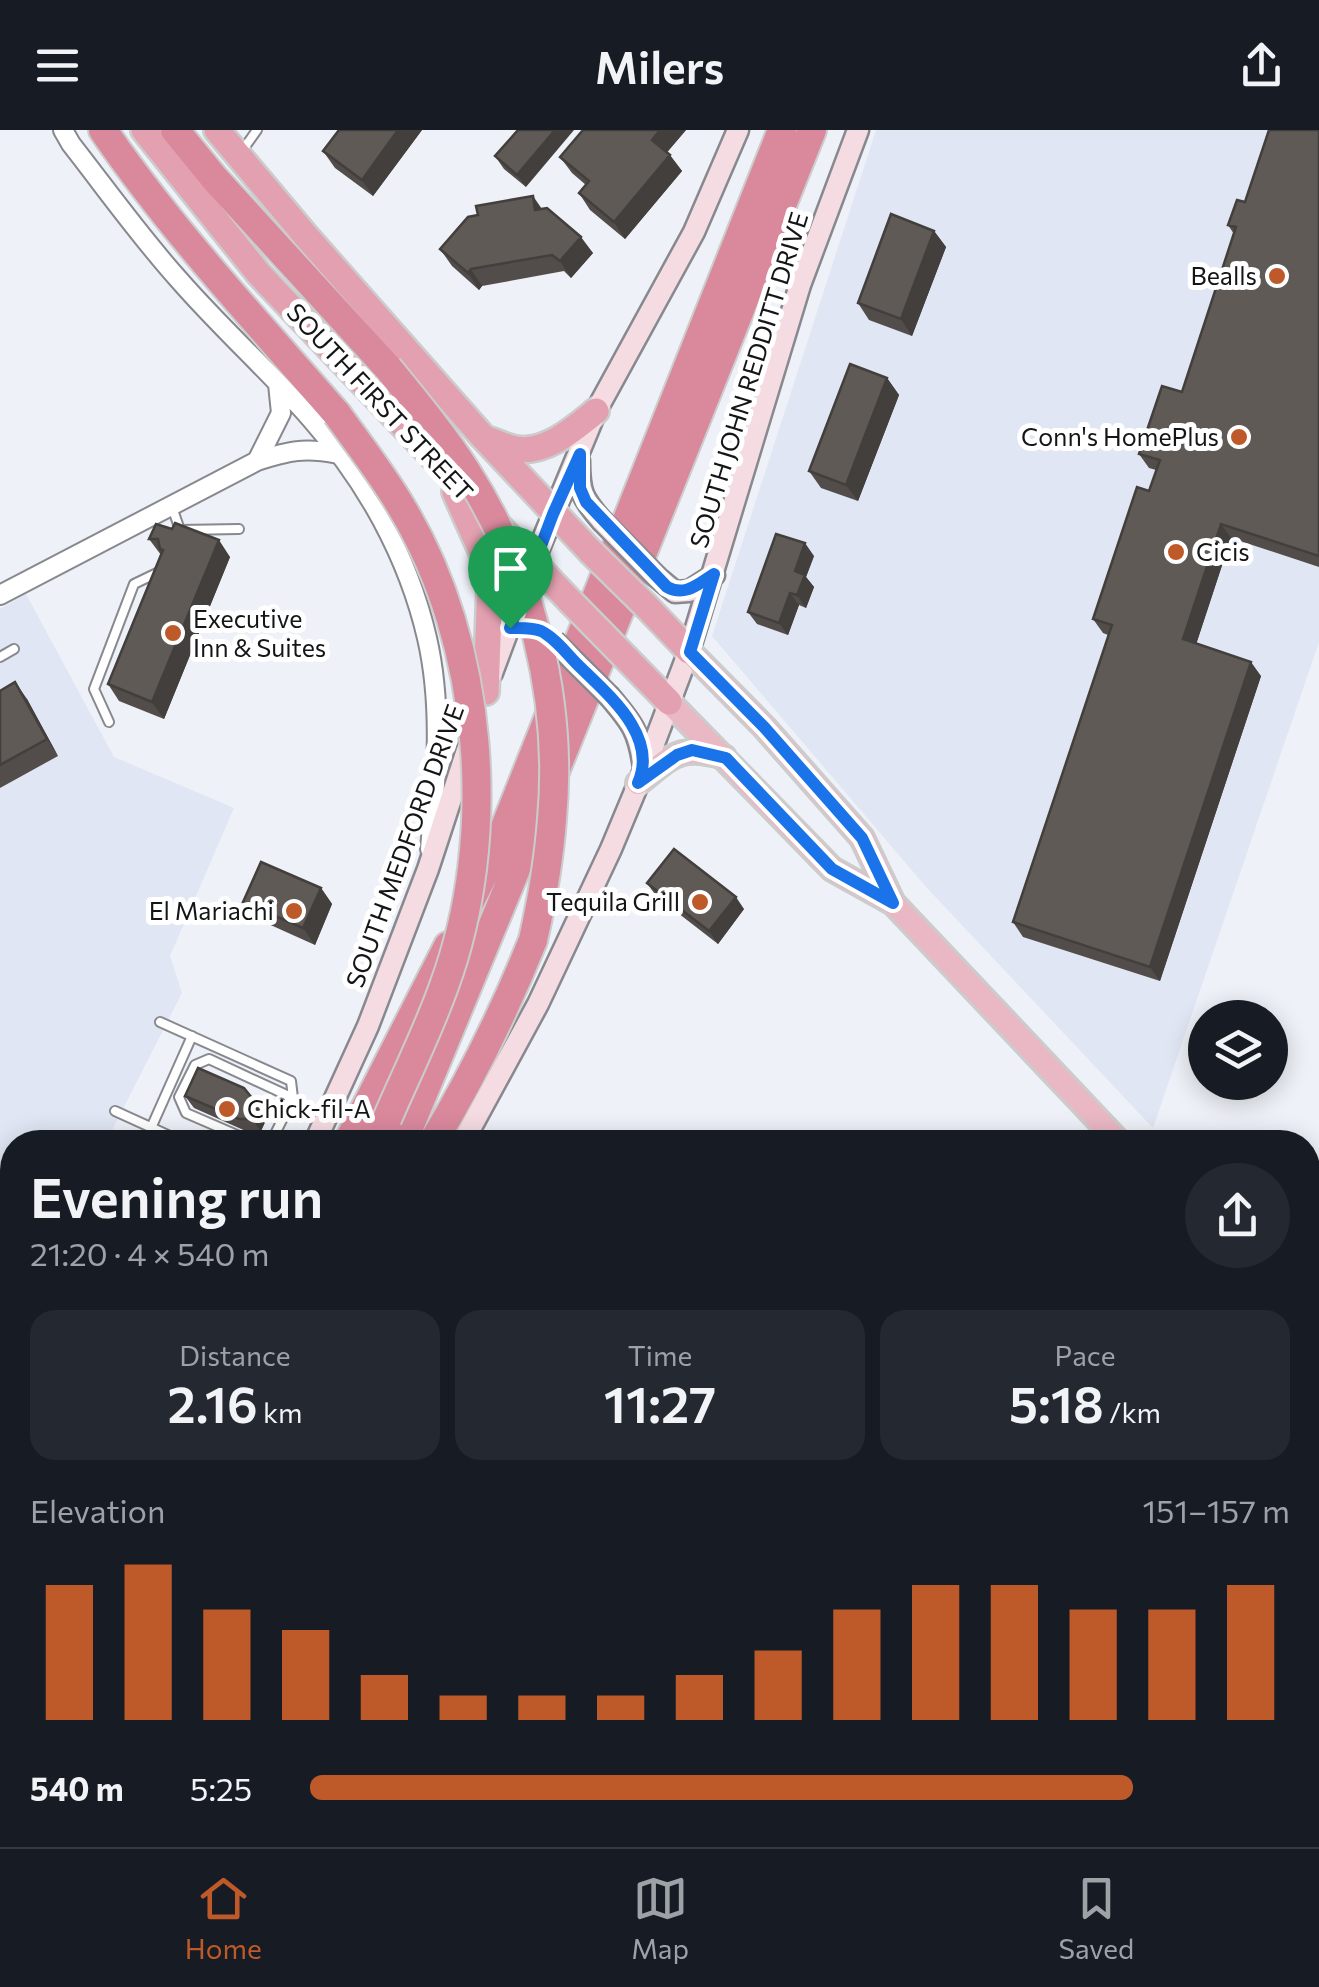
<!DOCTYPE html>
<meta charset="utf-8">
<style>
body{margin:0;font-family:Commissioner,sans-serif;background:#242831;color:#f1f3f6;height:100vh;display:flex;flex-direction:column;font-size:38px;white-space:nowrap}
*{box-sizing:border-box;margin:0}
p{font-size:32px;color:#9ea1a6}
.icon{flex:none;width:55px;height:55px;fill:none;stroke:currentColor;stroke-width:2;stroke-linecap:round;stroke-linejoin:round}
.map{position:relative;flex:1;overflow:hidden}
.panel{position:absolute;left:0px;top:1000px;width:1320px;height:718px;display:flex;flex-direction:column;background:#171b24;border-radius:40px 40px 0 0;box-shadow:0 5px 25px #0003}
.panel>*{flex:none}
.fabs{position:absolute;left:1188px;top:870px;display:grid;gap:20px}
.fabs a{display:grid;place-items:center;width:100px;height:100px;border-radius:50%;background:#171b24;box-shadow:0 5px 25px #0003;font-size:50px}
.pin{position:absolute;display:grid;place-items:center;width:85px;height:85px;color:#fff;margin:-102px -42px;border-radius:50% 50% 50% 0;rotate:-45deg;box-shadow:0 0 10px #0007}
.pin .icon{rotate:45deg}
.round{display:grid;place-items:center;flex:none;width:105px;height:105px;border-radius:52px;background:#242831}
.overview{display:flex;align-items:center;justify-content:space-between;height:170px;padding:0 30px}
h1{font-size:55px;font-weight:600;line-height:75px}
.metrics{display:grid;grid-template-columns:repeat(3,1fr);gap:15px;height:170px;padding:10px 30px}
.metrics div{display:grid;align-content:center;border-radius:25px;background:#242831;text-align:center}
.metrics b{font-size:50px;font-weight:600}
.metrics small{font-size:28px;font-weight:400}
.metrics p{font-size:28px}
.chart{height:280px;padding:20px 30px}
.chart p{display:flex;justify-content:space-between}
.chart svg{width:100%;height:180px;margin-top:10px;stroke:#be5929;stroke-width:6}
ul{padding:0 30px;list-style:none;font-size:32px}
li{display:grid;grid-template-columns:160px 120px 1fr;align-items:center;height:75px}
li i{height:25px;border-radius:12px;background:#be5929}
header{display:flex;justify-content:space-between;align-items:center;height:130px;padding:0 30px;background:#171b24;font-size:45px;font-weight:600}
.tab-bar{display:flex;justify-content:space-around;align-items:center;height:140px;border-top:2px solid #363941;background:#171b24;font-size:28px;color:#9ea1a6}
.tab-bar a{display:grid;justify-items:center;gap:5px}
.tab-bar .active{color:#be5929}
.map>svg:first-child{display:block}
.built{fill:#e0e6f3}
.lines{fill:none;stroke-linecap:round;stroke-linejoin:round}
.service-casing{stroke:#87898f;stroke-width:12}
.tertiary-casing{stroke:#87898f;stroke-width:22}
.secondary-casing{stroke:#87898f;stroke-width:25}
.primary-casing{stroke:#cbcccc;stroke-width:28}
.trunk-casing{stroke:#cbcccc;stroke-width:30}
.motorway-casing{stroke:#cbcccc;stroke-width:32}
.service{stroke:#fff;stroke-width:8}
.tertiary{stroke:#fff;stroke-width:18}
.secondary{stroke:#f4dce2;stroke-width:20}
.primary{stroke:#e9b8c4;stroke-width:22}
.trunk{stroke:#e2a0b0;stroke-width:25}
.motorway{stroke:#da899d;stroke-width:28}
.secondary-bridge-casing{stroke:#87898f;stroke-width:25;stroke-linecap:butt}
.trunk-bridge-casing{stroke:#cbcccc;stroke-width:30;stroke-linecap:butt}
.motorway-bridge-casing{stroke:#cbcccc;stroke-width:32;stroke-linecap:butt}
.secondary-bridge{stroke:#f4dce2;stroke-width:20}
.trunk-bridge{stroke:#e2a0b0;stroke-width:25}
.motorway-bridge{stroke:#da899d;stroke-width:28}
.wall{fill:#524d4a}
.shaded-wall{fill:#423f3c}
.building{fill:#5f5a56;stroke:#423f3c;stroke-width:2.5}
.route-casing{stroke:#fff;stroke-width:20}
.route{stroke:#1a73e8;stroke-width:12}
.poi-dot{fill:#be5929;stroke:#fff;stroke-width:4}
.labels{text-anchor:middle;stroke-width:10;stroke-linejoin:round;paint-order:stroke}
.poi-label{font-size:25px;fill:#141517;stroke:#fff;text-anchor:end}
.street-label{font-size:25px;fill:#141517;stroke:#fff}
</style>
<header><svg class="icon" aria-label="menu" viewBox="0 0 24 24"><path d="M4 6h16M4 12h16M4 18h16"/></svg>Milers<svg class="icon" aria-label="share" viewBox="0 0 24 24"><path d="M12 15V3M7 8l5-5 5 5M5 13v7h14v-7"/></svg></header>
<div class="map">
<svg width="1319" height="1717" viewBox="0 0 1319 1717">
<rect width="100%" height="100%" fill="#eef1f7"/>
<path class="built" d="M 876,0 L 1319,0 L 1319,512 L 1153,998 L 927,758 L 712,506 Z
M 26,464 L 114,627 L 234,678 L 170,826 L 182,863 L 106,1012 L 12,1012 L 12,1173 L 0,1187 L 0,479 Z"/>
<g class="lines">
<g class="service-casing">
<path id="service" d="M 242,21 L 257,0
M 172,377 L 180,400 L 239,399
M 0,527 L 14,519
M 109,592 L 94,559 L 134,454 L 161,441
M 160,892 L 291,951 L 293,968
M 115,981 L 183,1012
M 151,998 L 192,906
M 253,1012 L 186,983 L 179,967 L 195,935 L 209,929 L 293,968 L 271,1012
M 0,1464 L 12,1446"/>
</g>
<g class="tertiary-casing">
<path id="tertiary" d="M 63,0 L 71,14 C 107,60 141,108 180,151 C 222,199 269,241 311,289 C 366,351 408,426 427,508 C 443,577 436,650 430,719
M 257,331 L 281,283 L 278,254
M 0,465 L 257,331 C 289,321 304,317 338,324"/>
</g>
<g class="secondary-casing">
<path id="secondary" d="M 579,331 C 579,362 582,368 602,391
M 657,447 L 675,462 L 689,461 L 714,445
M 492,543 L 533,433 L 596,281 L 694,102 L 738,0
M 610,567 C 633,594 639,602 644,638
M 315,1012 L 368,896 L 428,739 L 469,614
M 463,1012 L 538,874 L 611,719 L 644,640 L 689,521 L 800,155 L 858,0
M 0,1580 L 12,1561
M 55,1717 L 63,1705"/>
</g>
<g class="primary-casing">
<path id="primary" d="M 689,521 L 764,597 L 862,708 L 893,773 L 1119,1012
M 669,572 L 832,739 L 893,773
M 638,653 C 673,626 678,614 724,627
M 1308,1210 L 1319,1222"/>
</g>
<g class="trunk-casing">
<path id="trunk" d="M 144,0 L 259,144 L 570,471
M 217,0 L 305,105 L 483,307 L 590,421
M 484,308 C 494,311 505,317 516,319 C 546,324 575,298 596,281
M 455,362 L 484,427 L 490,455 L 486,562
M 647,477 L 689,521
M 626,528 L 669,572"/>
</g>
<g class="motorway-casing">
<path id="motorway" d="M 103,0 C 172,101 257,192 337,284
M 175,0 L 215,49 L 388,238
M 469,773 L 496,720 L 782,0
M 348,1012 L 448,816
M 375,1012 L 387,989
M 403,1012 L 516,739 L 812,0
M 433,1012 C 472,947 505,880 533,810
M 0,1670 L 12,1651
M 7,1717 L 14,1705"/>
</g>
<use href="#service" class="service"/>
<use href="#tertiary" class="tertiary"/>
<use href="#secondary" class="secondary"/>
<use href="#primary" class="primary"/>
<use href="#trunk" class="trunk"/>
<use href="#motorway" class="motorway"/>
<g class="secondary-bridge-casing">
<path id="secondary-bridge" d="M 602,391 L 657,447
M 554,511 L 610,567"/>
</g>
<g class="trunk-bridge-casing">
<path id="trunk-bridge" d="M 590,421 L 647,477
M 570,471 L 626,528"/>
</g>
<g class="motorway-bridge-casing">
<path id="motorway-bridge" d="M 388,238 C 415,271 443,305 466,341 C 531,442 563,570 552,689 C 549,730 542,770 533,810
M 337,284 C 359,315 383,345 402,378 C 484,514 499,707 444,856 C 428,901 406,945 387,989"/>
</g>
<use href="#secondary-bridge" class="secondary-bridge"/>
<use href="#trunk-bridge" class="trunk-bridge"/>
<use href="#motorway-bridge" class="motorway-bridge"/>
</g>
<path class="wall" d="M 422,0 L 373,66 L 335,38 L 323,21 Z
M 518,0 L 526,57 L 504,39 L 495,26 Z
M 583,0 L 686,0 L 667,22 L 682,41 L 625,109 L 590,80 L 579,63 L 586,55 L 572,43 L 560,27 Z
M 1319,0 L 1319,437 L 1231,408 L 1196,514 L 1261,546 L 1160,851 L 1023,807 L 1013,792 L 1108,505 L 1103,503 L 1093,489 L 1149,361 L 1156,340 L 1149,338 L 1139,324 L 1182,262 L 1234,104 L 1228,95 L 1245,72 Z
M 542,79 L 593,123 L 571,148 L 564,141 L 482,156 L 479,160 L 452,136 L 440,119 Z
M 934,101 L 946,117 L 912,206 L 869,190 L 858,173 Z
M 887,248 L 899,265 L 858,371 L 821,358 L 809,341 Z
M 156,394 L 230,427 L 164,589 L 119,571 L 108,554 L 161,425 L 149,409 Z
M 814,426 L 806,447 L 814,457 L 806,478 L 799,475 L 788,505 L 757,494 L 748,482 Z
M 0,561 L 27,569 L 58,626 L 0,658 Z
M 647,753 L 744,779 L 718,814 L 656,766 Z
M 321,758 L 332,774 L 315,815 L 255,788 L 243,772 Z
M 185,966 L 264,985 L 266,990 L 261,1001 L 248,1002 L 194,978 Z
M 1319,1371 L 1319,1403 L 1310,1408 L 1308,1404 L 1308,1372 Z
M 1308,1412 L 1319,1427 L 1319,1498 L 1308,1507 Z"/>
<path class="shaded-wall" d="M 398,0 L 422,0 L 373,66 L 362,50 Z
M 555,0 L 574,0 L 526,57 L 517,45 Z
M 660,0 L 686,0 L 664,26 L 652,10 Z
M 670,25 L 682,41 L 625,109 L 614,92 Z
M 533,66 L 544,82 L 535,80 Z
M 934,101 L 946,117 L 912,206 L 901,189 Z
M 581,107 L 593,123 L 571,148 L 560,131 Z
M 471,139 L 482,156 L 479,160 L 468,143 Z
M 887,248 L 899,265 L 858,371 L 846,355 Z
M 1221,394 L 1231,408 L 1193,524 L 1183,509 Z
M 219,410 L 230,427 L 164,589 L 152,572 Z
M 805,413 L 814,426 L 806,447 L 814,457 L 806,478 L 797,465 L 795,441 Z
M 790,463 L 799,475 L 788,505 L 779,493 Z
M 1251,532 L 1261,546 L 1160,851 L 1150,837 Z
M 15,552 L 27,569 L 58,626 L 47,609 Z
M 321,758 L 332,774 L 315,815 L 303,798 Z
M 736,767 L 744,779 L 718,814 L 709,801 Z
M 256,973 L 266,990 L 261,1001 L 252,989 Z
M 0,1365 L 10,1379 L 0,1394 Z"/>
<path class="building" d="M 339,0 L 398,0 L 362,50 L 323,21 Z
M 518,0 L 555,0 L 517,45 L 495,26 Z
M 583,0 L 660,0 L 652,10 L 670,25 L 614,92 L 579,63 L 589,51 L 560,27 Z
M 1269,0 L 1319,0 L 1319,426 L 1221,394 L 1183,509 L 1251,532 L 1150,837 L 1013,792 L 1112,495 L 1093,489 L 1137,357 L 1149,361 L 1160,330 L 1139,324 L 1162,256 L 1182,262 L 1236,97 L 1228,95 L 1237,70 L 1245,72 Z
M 533,66 L 535,80 L 547,78 L 581,107 L 560,131 L 552,125 L 471,139 L 468,143 L 440,119 L 468,87 L 478,85 L 476,76 Z
M 891,84 L 934,101 L 901,189 L 858,173 Z
M 850,234 L 887,248 L 846,355 L 809,341 Z
M 175,393 L 219,410 L 152,572 L 108,554 L 163,420 L 160,419 L 158,409 L 149,409 L 156,394 L 172,399 Z
M 776,404 L 805,413 L 795,441 L 805,445 L 797,465 L 790,463 L 779,493 L 748,482 Z
M 15,552 L 47,609 L 0,635 L 0,561 Z
M 674,719 L 736,767 L 709,801 L 647,753 Z
M 261,732 L 321,758 L 303,798 L 243,772 Z
M 198,938 L 244,958 L 256,973 L 254,975 L 258,978 L 252,989 L 239,989 L 185,966 Z
M 1316,1367 L 1319,1371 L 1319,1391 L 1308,1398 L 1308,1372 Z
M 1308,1412 L 1319,1427 L 1319,1473 L 1308,1482 Z
M 312,1705 L 743,1705 L 750,1717 L 302,1717 L 300,1713 Z"/>
<g class="lines">
<g class="route-casing">
<path id="route" d="M 580,324 L 580,358 L 586,372 L 667,457 C 685,467 698,454 714,444 L 690,522 L 764,597 L 862,708 L 893,773 L 832,739 L 726,628 L 692,620 L 677,625 L 638,653 C 659,605 607,564 577,534 C 566,523 555,508 541,501 C 532,497 519,498 510,498 L 553,384 Z"/>
</g>
<use href="#route" class="route"/>
</g>
<g class="poi-dot">
<circle cx="1277" cy="146" r="10"/>
<circle cx="1239" cy="307" r="10"/>
<circle cx="1176" cy="422" r="10"/>
<circle cx="173" cy="503" r="10"/>
<circle cx="700" cy="772" r="10"/>
<circle cx="294" cy="781" r="10"/>
<circle cx="227" cy="979" r="10"/>
</g>
<g class="labels">
<g class="poi-label">
<text x="1257" y="155">Bealls</text>
<text x="1219" y="316">Conn's HomePlus</text>
<text x="1196" y="431" text-anchor="start">Cicis</text>
<text x="193" y="498" text-anchor="start">Executive<tspan x="193" dy="29">Inn &amp; Suites</tspan></text>
<text x="680" y="781">Tequila Grill</text>
<text x="274" y="790">El Mariachi</text>
<text x="247" y="988" text-anchor="start">Chick-fil-A</text>
</g>
<g class="street-label">
<text transform="translate(749 250) rotate(-73)" y="9">SOUTH JOHN REDDITT DRIVE</text>
<text transform="translate(380 272) rotate(47)" y="9">SOUTH FIRST STREET</text>
<text transform="translate(405 716) rotate(-70)" y="9">SOUTH MEDFORD DRIVE</text>
</g>
</g>
</svg>
<div class="fabs">
<a><svg class="icon" aria-label="layers" viewBox="0 0 24 24"><path d="M12 4l9 5-9 5-9-5zM3 14l9 5 9-5"/></svg></a>
</div>
<div class="pin" style="left:510px;top:498px;background:#1e9e55"><svg class="icon" aria-label="arrive" viewBox="0 0 24 24"><path d="M6 21V4h12l-3 4 3 4H6"/></svg></div>
<section class="panel">
<div class="overview"><div><h1>Evening run</h1><p>21:20 · 4 × 540 m</p></div><a class="round"><svg class="icon" aria-label="share" viewBox="0 0 24 24"><path d="M12 15V3M7 8l5-5 5 5M5 13v7h14v-7"/></svg></a></div>
<div class="metrics">
<div><p>Distance</p><b>2.16<small> km</small></b></div>
<div><p>Time</p><b>11:27</b></div>
<div><p>Pace</p><b>5:18<small> /km</small></b></div>
</div>
<div class="chart"><p><span>Elevation</span>151–157 m</p>
<svg viewBox="0 0 160 44" preserveAspectRatio="none"><path d="M5 44V11M15 44V6M25 44V17M35 44V22M45 44V33M55 44V38M65 44V38M75 44V38M85 44V33M95 44V27M105 44V17M115 44V11M125 44V11M135 44V17M145 44V17M155 44V11"/></svg>
</div>
<ul>
<li><b>540 m</b>5:25<i style="width:84%"></i></li>
</ul>
</section>
</div>
<nav class="tab-bar">
<a class="active"><svg class="icon" aria-label="home" viewBox="0 0 24 24"><path d="M3 11l9-7 9 7M6 9v11h12V9"/></svg>Home</a>
<a><svg class="icon" aria-label="map" viewBox="0 0 24 24"><path d="M3 6l6-2 6 2 6-2v14l-6 2-6-2-6 2zM9 4v14M15 6v14"/></svg>Map</a>
<a><svg class="icon" aria-label="saved" viewBox="0 0 24 24"><path d="M7 4h10v16l-5-4-5 4z"/></svg>Saved</a>
</nav>
